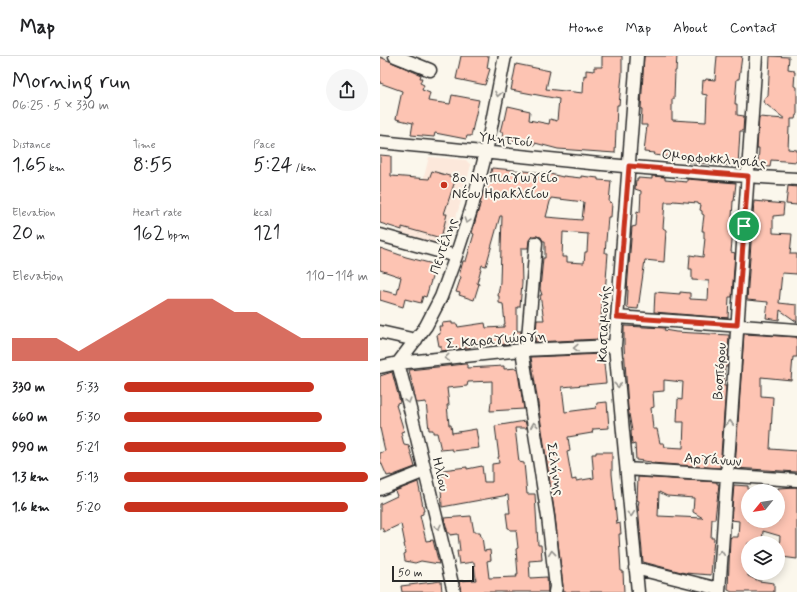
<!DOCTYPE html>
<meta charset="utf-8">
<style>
body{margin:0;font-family:Mynerve,sans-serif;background:#f6f6f6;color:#202124;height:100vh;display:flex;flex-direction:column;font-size:15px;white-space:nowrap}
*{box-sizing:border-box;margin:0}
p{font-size:13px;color:#757577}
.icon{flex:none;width:22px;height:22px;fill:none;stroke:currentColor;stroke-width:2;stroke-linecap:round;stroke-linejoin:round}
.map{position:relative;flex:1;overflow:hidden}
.side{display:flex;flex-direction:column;background:#fff;width:380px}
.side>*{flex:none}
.needle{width:26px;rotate:240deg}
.fabs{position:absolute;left:361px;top:428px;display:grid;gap:8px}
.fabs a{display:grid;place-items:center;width:44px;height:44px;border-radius:50%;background:#fff;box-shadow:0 2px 10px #0003;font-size:20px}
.scale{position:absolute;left:12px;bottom:10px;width:82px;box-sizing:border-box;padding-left:4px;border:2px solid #2b2b2b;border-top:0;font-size:11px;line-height:14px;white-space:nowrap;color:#2b2b2b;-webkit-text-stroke:3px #fbf7ec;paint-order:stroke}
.pin{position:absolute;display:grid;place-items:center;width:34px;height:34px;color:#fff;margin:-17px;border:2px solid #fff;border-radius:50%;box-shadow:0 1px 4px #0007}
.round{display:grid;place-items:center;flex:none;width:42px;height:42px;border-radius:21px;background:#f6f6f6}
.summary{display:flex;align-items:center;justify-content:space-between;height:68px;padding:0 12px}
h1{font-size:22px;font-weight:600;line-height:30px}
.figures{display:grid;grid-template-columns:repeat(3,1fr);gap:6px;height:68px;padding:4px 12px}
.figures div{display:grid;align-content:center}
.figures b{font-size:20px;font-weight:600}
.figures small{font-size:11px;font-weight:400}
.figures p{font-size:11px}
.chart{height:112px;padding:8px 12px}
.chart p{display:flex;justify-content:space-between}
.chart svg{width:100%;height:72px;margin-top:4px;fill:#c8321e;opacity:.7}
ul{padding:0 12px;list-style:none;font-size:13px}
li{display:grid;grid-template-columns:64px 48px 1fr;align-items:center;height:30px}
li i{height:10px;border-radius:5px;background:#c8321e}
header{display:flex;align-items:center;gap:24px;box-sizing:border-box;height:56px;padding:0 20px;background:#fff;border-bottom:1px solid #e0e0e0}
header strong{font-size:19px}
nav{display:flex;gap:22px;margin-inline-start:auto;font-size:14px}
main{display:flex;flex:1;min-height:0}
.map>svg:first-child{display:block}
.built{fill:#fce8db}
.building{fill:#fdc4b3;stroke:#2b2b2b;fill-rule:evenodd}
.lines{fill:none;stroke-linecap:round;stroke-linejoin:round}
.minor-casing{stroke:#2b2b2b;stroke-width:15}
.minor{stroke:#fbf7ec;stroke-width:12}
.oneway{stroke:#93918c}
.route-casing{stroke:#fff;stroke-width:8}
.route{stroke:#c8321e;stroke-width:5}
.poi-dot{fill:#c8321e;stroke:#fbf7ec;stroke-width:1.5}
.labels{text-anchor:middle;stroke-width:4;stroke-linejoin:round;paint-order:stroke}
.street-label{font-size:14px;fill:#2b2b2b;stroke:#fbf7ec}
.poi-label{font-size:14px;fill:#2b2b2b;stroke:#fbf7ec;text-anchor:start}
</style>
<header>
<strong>Map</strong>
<nav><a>Home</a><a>Map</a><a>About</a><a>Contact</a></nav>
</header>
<main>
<section class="side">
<div class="summary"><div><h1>Morning run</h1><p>06:25 · 5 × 330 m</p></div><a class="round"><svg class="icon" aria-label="share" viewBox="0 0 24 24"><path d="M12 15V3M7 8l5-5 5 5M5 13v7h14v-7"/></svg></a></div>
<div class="figures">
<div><p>Distance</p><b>1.65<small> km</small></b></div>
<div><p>Time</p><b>8:55</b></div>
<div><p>Pace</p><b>5:24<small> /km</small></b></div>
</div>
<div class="figures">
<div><p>Elevation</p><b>20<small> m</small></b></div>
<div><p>Heart rate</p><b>162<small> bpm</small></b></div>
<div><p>kcal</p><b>121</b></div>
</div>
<div class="chart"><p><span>Elevation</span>110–114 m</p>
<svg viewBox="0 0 160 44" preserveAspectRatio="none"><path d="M0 44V30L10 30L20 30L30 38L40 30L50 22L60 14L70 6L80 6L90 6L100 14L110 14L120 22L130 30L140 30L150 30L160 30V44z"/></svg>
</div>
<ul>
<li><b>330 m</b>5:33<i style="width:78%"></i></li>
<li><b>660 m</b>5:30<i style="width:81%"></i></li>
<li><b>990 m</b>5:21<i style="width:91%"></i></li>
<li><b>1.3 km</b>5:13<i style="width:100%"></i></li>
<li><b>1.6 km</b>5:20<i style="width:92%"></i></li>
</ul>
</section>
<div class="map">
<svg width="417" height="536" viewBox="0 0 417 536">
<rect width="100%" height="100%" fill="#fbf7ec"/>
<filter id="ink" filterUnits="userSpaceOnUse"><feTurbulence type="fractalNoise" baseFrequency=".025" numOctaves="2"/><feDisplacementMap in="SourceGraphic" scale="8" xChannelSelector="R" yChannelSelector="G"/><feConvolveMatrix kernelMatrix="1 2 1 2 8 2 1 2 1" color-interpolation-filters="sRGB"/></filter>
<g filter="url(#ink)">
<path class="built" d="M 49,101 L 86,104 L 91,109 L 85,131 L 80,135 L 78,144 L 81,145 L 67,190 L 21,177 L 30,146 L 38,145 Z"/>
<path class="building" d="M 81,0 L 109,0 L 107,12 L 110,13 L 105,29 L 76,23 Z
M 222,0 L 242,0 L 242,19 L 239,49 L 237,49 L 235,97 L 178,93 L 155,87 L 155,89 L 122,82 L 123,76 L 120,76 L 123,64 L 125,64 L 128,50 L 150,55 L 149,64 L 169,68 L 170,63 L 177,65 L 179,43 L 131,34 L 136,8 L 170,15 L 166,33 L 203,37 L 204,19 L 206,20 L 206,14 L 214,15 L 214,11 L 222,11 Z
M 264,0 L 297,0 L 296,15 L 295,15 L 294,43 L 292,43 L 292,64 L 326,66 L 327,39 L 322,38 L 323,24 L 325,25 L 326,23 L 335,24 L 337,0 L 362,0 L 359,23 L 357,23 L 355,48 L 357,48 L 357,59 L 364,60 L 363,75 L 360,75 L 358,110 L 308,106 L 309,103 L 274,99 L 275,97 L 264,96 L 267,69 L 261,69 L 262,53 L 261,53 Z
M 390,0 L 409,1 L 408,13 L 414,14 L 414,16 L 415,16 L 414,30 L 417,31 L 417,59 L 416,59 L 415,63 L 411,63 L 411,71 L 409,71 L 408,93 L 417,94 L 417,106 L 391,104 L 390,111 L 378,110 L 379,92 L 377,92 L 379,61 L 405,63 L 383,46 L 385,42 L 388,40 Z
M 0,1 L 41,19 L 40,22 L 42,22 L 40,27 L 44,29 L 42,34 L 50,37 L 48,45 L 70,48 L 72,39 L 99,44 L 91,80 L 87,80 L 86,83 L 55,77 L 54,81 L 31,79 L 33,67 L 16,63 L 22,35 L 0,27 Z
M 0,99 L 11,100 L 11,120 L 49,123 L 52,115 L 76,122 L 64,158 L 67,158 L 61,182 L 22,171 L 22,174 L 0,167 Z
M 112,112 L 166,117 L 183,121 L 183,120 L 201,122 L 201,120 L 218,122 L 218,124 L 231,125 L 229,146 L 232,147 L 231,161 L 228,161 L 225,197 L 228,197 L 226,224 L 225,238 L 223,237 L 221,262 L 219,262 L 220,283 L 155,286 L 157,264 L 164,264 L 160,239 L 162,239 L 160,233 L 163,202 L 165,202 L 165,185 L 163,185 L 161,181 L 156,180 L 152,180 L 149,184 L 148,192 L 141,192 L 142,227 L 140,251 L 137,251 L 137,275 L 141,275 L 140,287 L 115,289 L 115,287 L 90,290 L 90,292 L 85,292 L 61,295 L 61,290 L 59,290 L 57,279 L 60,278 L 59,270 L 63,270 L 62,267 L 72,266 L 72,268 L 77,268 L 78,271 L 105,267 L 106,272 L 124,271 L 124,268 L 125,268 L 123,248 L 119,247 L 119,240 L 118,240 L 120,226 L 122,160 L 120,160 L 106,210 L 102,209 L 97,227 L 99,228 L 94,244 L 79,239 L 80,237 L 76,236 L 81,221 L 79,220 L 83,205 L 86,205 L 94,178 L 92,177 L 102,140 L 106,130 L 107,130 ZM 171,142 L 204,146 L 202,164 L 166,161 ZM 183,176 L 208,178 L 207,196 L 205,196 L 204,207 L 187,206 L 187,201 L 182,201 Z
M 272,120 L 285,121 L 285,124 L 307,126 L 307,123 L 356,127 L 354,145 L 353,145 L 352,162 L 354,163 L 351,196 L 355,197 L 352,241 L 349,241 L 348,262 L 274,256 L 275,236 L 300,238 L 300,236 L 310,237 L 310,243 L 328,244 L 329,225 L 312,224 L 312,213 L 309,213 L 310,199 L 323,201 L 325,182 L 324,182 L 324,175 L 322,175 L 324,159 L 322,158 L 322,155 L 320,154 L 321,149 L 318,148 L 318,147 L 293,145 L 292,146 L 285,146 L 283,172 L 286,174 L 284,206 L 265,204 L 258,253 L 247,252 L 248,234 L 247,234 L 252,171 L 256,170 L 257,155 L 260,156 L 261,135 L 255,133 L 256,124 L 258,124 L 258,122 L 272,123 Z
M 408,130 L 417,131 L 417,149 L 406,148 Z
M 374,145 L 404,148 L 403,159 L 393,160 L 393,177 L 412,178 L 410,198 L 417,198 L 417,218 L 402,217 L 399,247 L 417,249 L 417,266 L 400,254 L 399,264 L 386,262 L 388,246 L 367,244 Z
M 0,192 L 26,201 L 53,208 L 50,217 L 53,218 L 46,241 L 43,240 L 41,247 L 25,243 L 23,251 L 0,244 L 0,234 L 17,238 L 21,221 L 0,214 Z
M 244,270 L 285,272 L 284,274 L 296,276 L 349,279 L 347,311 L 345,311 L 344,330 L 346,330 L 340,412 L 271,407 L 271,406 L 256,404 L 255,388 L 252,389 L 251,375 L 252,375 L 248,352 L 244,290 ZM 284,324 L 303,326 L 302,344 L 298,343 L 297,366 L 304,366 L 303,392 L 285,391 L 284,387 L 280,387 L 277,373 L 273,373 L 271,352 L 274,351 L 273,336 L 284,335 Z
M 364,278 L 417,281 L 417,301 L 413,301 L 411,324 L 381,321 L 381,340 L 393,341 L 390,393 L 417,395 L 417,416 L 355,412 Z
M 223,298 L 226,327 L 182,331 L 185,356 L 216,352 L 217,347 L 227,346 L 229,372 L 213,373 L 212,377 L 188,381 L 190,395 L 187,396 L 192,424 L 196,423 L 196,425 L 214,422 L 212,398 L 216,398 L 216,396 L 232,396 L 232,418 L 237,468 L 240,467 L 241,478 L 239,478 L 241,516 L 243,516 L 244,536 L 183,536 L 183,530 L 175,460 L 151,301 Z
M 85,308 L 87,308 L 87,312 L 124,310 L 124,313 L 137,312 L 144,353 L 110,355 L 111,346 L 112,346 L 112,325 L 88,326 L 87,330 L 67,332 L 69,349 L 67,349 L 69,369 L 71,369 L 72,377 L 96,373 L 99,392 L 73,395 L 72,393 L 61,394 L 57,377 L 53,377 L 53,374 L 49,374 L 46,346 L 37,347 L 36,345 L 29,314 Z
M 12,316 L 20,346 L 17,347 L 17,349 L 16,349 L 24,375 L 21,376 L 24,389 L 29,390 L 35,411 L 11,420 L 11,419 L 7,420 L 0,404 L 0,397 L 5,395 L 0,372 L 0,320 Z
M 145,365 L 147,372 L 135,372 L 139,406 L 144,407 L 147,438 L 155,438 L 158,489 L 161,489 L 162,504 L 149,505 L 150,522 L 167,521 L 168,536 L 81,536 L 79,525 L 96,524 L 94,506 L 79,508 L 77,495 L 80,495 L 78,478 L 70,479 L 70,477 L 68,477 L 64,462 L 91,460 L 94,476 L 100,476 L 101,481 L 102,481 L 104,495 L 110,494 L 111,504 L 107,505 L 109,522 L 137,521 L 136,519 L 138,519 L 136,493 L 138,492 L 136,474 L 130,474 L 129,472 L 128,472 L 126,457 L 130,457 L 128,439 L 62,451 L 61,431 L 64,431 L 62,414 L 87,411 L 87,413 L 102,410 L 104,426 L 112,426 L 112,408 L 119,407 L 118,401 L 119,401 L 115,370 Z
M 258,421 L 337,426 L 337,428 L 339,428 L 335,463 L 332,463 L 331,482 L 334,482 L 331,519 L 305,517 L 263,506 L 258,450 L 259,445 L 257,444 ZM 279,436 L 287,440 L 314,442 L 313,456 L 323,462 L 278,460 Z
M 38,426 L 44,455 L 43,455 L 43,458 L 40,459 L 46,485 L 53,484 L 59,508 L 41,505 L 35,507 L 25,505 L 24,498 L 26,497 L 24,488 L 25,488 L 21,468 L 4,476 L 2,472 L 0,473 L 0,448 L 17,440 L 15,435 Z
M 354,429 L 368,430 L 368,465 L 398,465 L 398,432 L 417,431 L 417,503 L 402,501 L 403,495 L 399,494 L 400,480 L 383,475 L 382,487 L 368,487 L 368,520 L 379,525 L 394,527 L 394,536 L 352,536 L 348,534 L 350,482 L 351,481 L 358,481 L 359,465 L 351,464 Z
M 61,525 L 62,536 L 22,536 L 21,530 Z"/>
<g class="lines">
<g class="minor-casing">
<path id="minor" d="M 15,0 L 50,14
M 257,0 L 235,290 L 258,536
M 0,86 C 139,99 278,116 417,123
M 0,179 L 76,200
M 237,261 L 417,274
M 0,276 L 36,284
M 142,294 L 168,461 L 176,531 L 175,536
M 147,294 L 156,187
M 0,311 L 18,307 L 142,294 L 235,290
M 247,413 L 417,424
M 0,433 L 45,415
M 255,512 L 339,533
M 74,536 L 30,353 L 18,307 L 46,270 L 61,241 L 76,200 L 92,151 L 106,96 L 125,0
M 339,536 L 376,0"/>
</g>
<use href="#minor" class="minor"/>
</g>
<defs><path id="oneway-chevron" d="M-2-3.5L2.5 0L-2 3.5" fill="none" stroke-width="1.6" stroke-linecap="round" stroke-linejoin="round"/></defs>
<g class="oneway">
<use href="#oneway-chevron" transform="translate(118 38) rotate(101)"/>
<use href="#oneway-chevron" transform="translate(87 165) rotate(108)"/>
<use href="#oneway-chevron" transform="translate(196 292) rotate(178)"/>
<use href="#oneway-chevron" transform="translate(67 302) rotate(174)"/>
<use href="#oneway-chevron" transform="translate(238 329) rotate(84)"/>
<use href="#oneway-chevron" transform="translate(28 345) rotate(74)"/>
<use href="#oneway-chevron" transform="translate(350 367) rotate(-86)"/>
<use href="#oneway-chevron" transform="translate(154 369) rotate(-99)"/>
<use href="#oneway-chevron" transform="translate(251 458) rotate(85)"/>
<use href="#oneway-chevron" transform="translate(58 471) rotate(77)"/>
<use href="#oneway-chevron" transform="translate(172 497) rotate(-96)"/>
<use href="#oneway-chevron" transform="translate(341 497) rotate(-86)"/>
</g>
</g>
<g class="lines" filter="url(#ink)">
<g class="route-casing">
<path id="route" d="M 249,110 L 368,120 L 357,269 L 237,261 Z"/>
</g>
<use href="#route" class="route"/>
</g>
<circle class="poi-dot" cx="64" cy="129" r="4"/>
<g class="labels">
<g class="street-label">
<text transform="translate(126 83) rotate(6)" y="5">Υμηττού</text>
<text transform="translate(334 102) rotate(5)" y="5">Ομορφοκκλησιάς</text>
<text transform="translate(63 190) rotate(-71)" y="5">Πεντέλης</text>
<text transform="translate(223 268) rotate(-88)" y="5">Κασταμονής</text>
<text transform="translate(116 283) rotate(-5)" y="5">Σ. Καραγιώργη</text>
<text transform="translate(339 315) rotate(-86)" y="5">Βοσπόρου</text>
<text transform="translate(333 403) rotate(4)" y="5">Αργάνων</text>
<text transform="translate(176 413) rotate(81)" y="5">Σελήνης</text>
<text transform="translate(61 418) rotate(77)" y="5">Ηλίου</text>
</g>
<g class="poi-label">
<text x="72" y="126">8ο Νηπιαγωγείο<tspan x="72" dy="16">Νέου Ηρακλείου</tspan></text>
</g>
</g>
</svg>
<div class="fabs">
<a><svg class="needle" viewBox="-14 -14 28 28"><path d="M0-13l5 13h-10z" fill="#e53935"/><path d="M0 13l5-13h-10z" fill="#757577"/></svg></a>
<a><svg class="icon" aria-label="layers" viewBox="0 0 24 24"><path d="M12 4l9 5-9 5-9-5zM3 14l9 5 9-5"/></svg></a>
</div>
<div class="scale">50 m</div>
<div class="pin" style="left:364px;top:170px;background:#1e9e55"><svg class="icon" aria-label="arrive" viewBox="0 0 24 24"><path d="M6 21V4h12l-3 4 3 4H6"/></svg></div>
</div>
</main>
